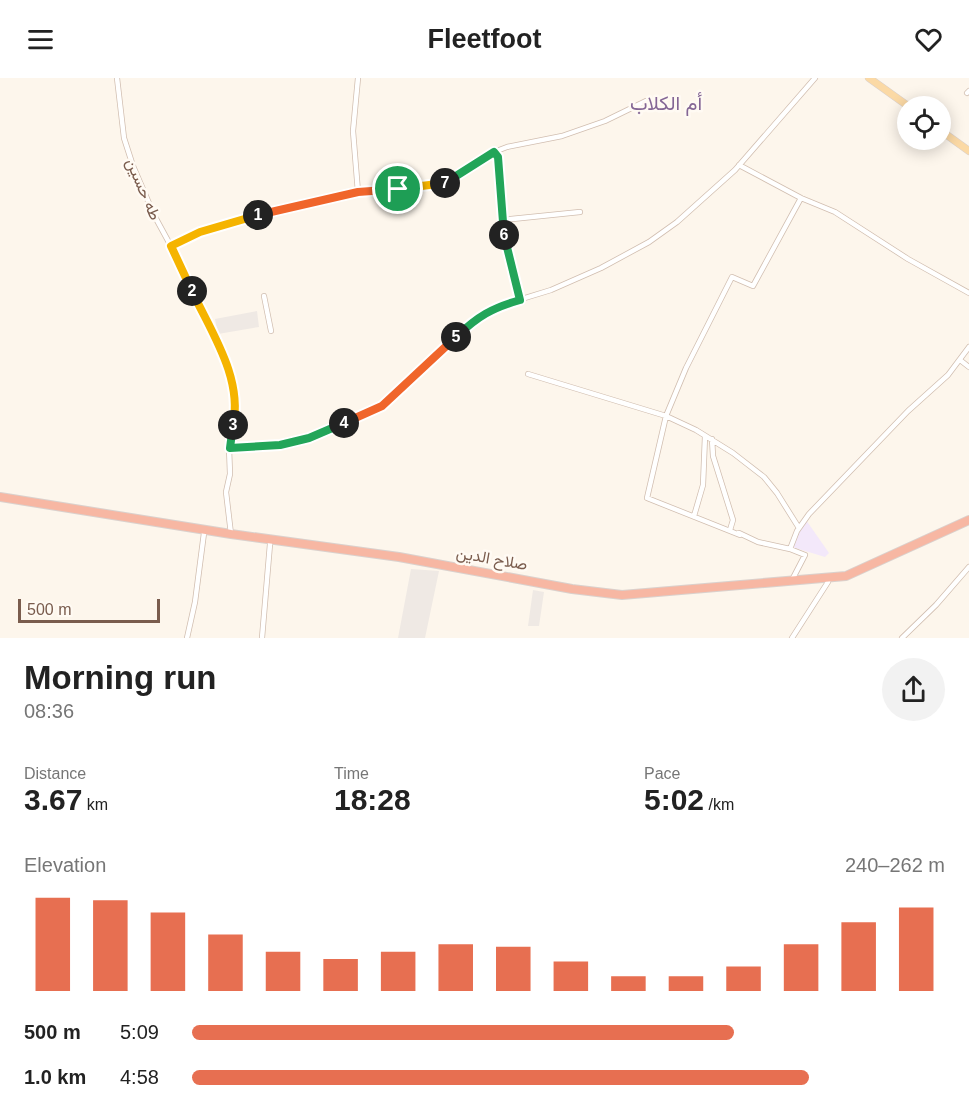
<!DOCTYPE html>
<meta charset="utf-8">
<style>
body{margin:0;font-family:Arial,Vazirmatn,sans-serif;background:#f2f2f2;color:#222;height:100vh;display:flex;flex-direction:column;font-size:22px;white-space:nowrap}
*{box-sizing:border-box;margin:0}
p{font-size:20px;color:#767676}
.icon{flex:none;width:33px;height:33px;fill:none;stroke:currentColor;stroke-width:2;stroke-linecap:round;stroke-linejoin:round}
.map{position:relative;height:560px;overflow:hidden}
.sheet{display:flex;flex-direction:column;background:#fff;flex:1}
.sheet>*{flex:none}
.tools{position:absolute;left:897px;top:18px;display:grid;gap:12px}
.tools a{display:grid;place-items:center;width:54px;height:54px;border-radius:50%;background:#fff;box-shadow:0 3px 15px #0003;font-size:30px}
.scale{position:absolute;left:18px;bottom:15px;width:142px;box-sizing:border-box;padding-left:6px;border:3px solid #7a5c4d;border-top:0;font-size:16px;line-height:21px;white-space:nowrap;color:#7a5c4d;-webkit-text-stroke:4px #fffaf3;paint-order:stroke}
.pin{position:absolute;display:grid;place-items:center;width:51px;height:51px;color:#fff;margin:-26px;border:3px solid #fff;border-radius:50%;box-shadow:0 2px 6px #0007}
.km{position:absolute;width:30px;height:30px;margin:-15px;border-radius:50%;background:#222;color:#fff;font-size:16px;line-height:30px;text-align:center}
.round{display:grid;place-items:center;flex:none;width:63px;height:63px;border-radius:32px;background:#f2f2f2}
.headline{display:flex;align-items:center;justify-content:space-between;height:102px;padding:0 24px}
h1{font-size:33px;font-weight:700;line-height:45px}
.metrics{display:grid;grid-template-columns:repeat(3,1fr);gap:9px;height:102px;padding:6px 24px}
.metrics div{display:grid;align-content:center}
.metrics b{font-size:30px;font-weight:700}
.metrics small{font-size:16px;font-weight:400}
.metrics p{font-size:16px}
.chart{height:168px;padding:12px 24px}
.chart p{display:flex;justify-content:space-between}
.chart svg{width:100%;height:108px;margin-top:6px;stroke:#e76f51;stroke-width:6}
ul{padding:0 24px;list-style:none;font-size:20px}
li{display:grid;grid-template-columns:96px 72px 1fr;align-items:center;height:45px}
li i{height:15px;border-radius:8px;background:#e76f51}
header{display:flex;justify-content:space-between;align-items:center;height:78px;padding:0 24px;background:#fff;font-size:27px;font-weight:700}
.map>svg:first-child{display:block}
.industrial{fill:#efe9e4}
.education{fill:#f3e8fa}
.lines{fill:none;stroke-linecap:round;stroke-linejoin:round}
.minor-casing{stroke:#d1beb0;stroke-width:6}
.major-casing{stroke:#dad1cd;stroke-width:8}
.highway-casing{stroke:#dad1cd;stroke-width:10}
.minor{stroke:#fff;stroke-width:4.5}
.major{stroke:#fbd9a5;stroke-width:7}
.highway{stroke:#f7b7a3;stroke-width:8}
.split-1-casing{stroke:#fff;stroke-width:12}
.split-2-casing{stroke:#fff;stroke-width:12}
.split-3-casing{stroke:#fff;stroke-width:12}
.split-4-casing{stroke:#fff;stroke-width:12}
.split-5-casing{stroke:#fff;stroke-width:12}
.split-6-casing{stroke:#fff;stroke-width:12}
.split-7-casing{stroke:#fff;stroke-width:12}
.split-8-casing{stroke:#fff;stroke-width:12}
.split-1{stroke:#f0652b;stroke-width:8}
.split-2{stroke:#f5b400;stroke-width:8}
.split-3{stroke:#f5b400;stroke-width:8}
.split-4{stroke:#22a559;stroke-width:8}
.split-5{stroke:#f0652b;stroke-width:8}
.split-6{stroke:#22a559;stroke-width:8}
.split-7{stroke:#22a559;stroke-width:8}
.split-8{stroke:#f5b400;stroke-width:8}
.labels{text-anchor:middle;stroke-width:5;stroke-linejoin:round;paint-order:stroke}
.street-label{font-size:16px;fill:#7a5c4d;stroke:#fffaf3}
.quarter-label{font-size:20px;fill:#846695;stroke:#fffaf3}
</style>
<header><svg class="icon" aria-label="menu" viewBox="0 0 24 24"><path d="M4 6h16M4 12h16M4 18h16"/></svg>Fleetfoot<svg class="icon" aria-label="heart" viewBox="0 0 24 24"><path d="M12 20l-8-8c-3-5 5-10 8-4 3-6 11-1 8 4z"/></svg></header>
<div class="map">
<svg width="969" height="560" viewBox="0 0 969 560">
<rect width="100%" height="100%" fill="#fdf6ec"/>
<path class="industrial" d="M 257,233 L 259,249 L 218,256 L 215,241 Z
M 411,491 L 439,493 L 425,560 L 398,560 Z
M 533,512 L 544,514 L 539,548 L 528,548 Z"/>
<path class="education" d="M 806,442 L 829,475 L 825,479 L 792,469 L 798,453 Z"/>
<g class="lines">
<g class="minor-casing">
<path id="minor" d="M 117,0 L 124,60 L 133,88 L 154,137 L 178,181 L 215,261 L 233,306 L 236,330 L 229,370 L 230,396 L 226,414 L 231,456
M 967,15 L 969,13
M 494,74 L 498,79 L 505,167 L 520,222
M 739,87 L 801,120 L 835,134 L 908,181 L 969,215
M 358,114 L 353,53 L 358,0
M 502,142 L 580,134
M 171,169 L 219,147 L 326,120 L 358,114 L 440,107 L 494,74 L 507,69 L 562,58 L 605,43 L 646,23
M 264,218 L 271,253
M 960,282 L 969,289
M 528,296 L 666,338 L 696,352 L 733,375 L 764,399 L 777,415 L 799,450
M 712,361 L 713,378 L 733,442 L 730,452
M 229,370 L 280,367 L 309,360 L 382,328 L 480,237 L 499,228 L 551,212 L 601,190 L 649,164 L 677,144 L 735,92 L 815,0
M 694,438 L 703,407 L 705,358
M 739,455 L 758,464 L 790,471
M 740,457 L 647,420 L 666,338 L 686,290 L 732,199 L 753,208 L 801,120
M 792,502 L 805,477 L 790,471 L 797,453 L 809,436 L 908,333 L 948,297 L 969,269
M 187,560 L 195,524 L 204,455
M 262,560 L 270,466
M 792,560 L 828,504
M 902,560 L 936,527 L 969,489"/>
</g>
<g class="major-casing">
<path id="major" d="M 869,0 L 908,28
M 940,52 L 969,73"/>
</g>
<g class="highway-casing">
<path id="highway" d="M 0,419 L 231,456 L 399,479 L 572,511 L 622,517 L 846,498 L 969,442"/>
</g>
<use href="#minor" class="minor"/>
<use href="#major" class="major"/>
<use href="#highway" class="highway"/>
</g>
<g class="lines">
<g class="split-1-casing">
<path id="split-1" d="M 258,137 L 358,114 L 398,111"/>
</g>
<g class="split-2-casing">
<path id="split-2" d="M 192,213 L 171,168 L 200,154 L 258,137"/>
</g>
<g class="split-3-casing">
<path id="split-3" d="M 192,213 C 211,254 243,300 233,347"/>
</g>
<g class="split-4-casing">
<path id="split-4" d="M 233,347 L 230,370 L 280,367 L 309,360 L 344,345"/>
</g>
<g class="split-5-casing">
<path id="split-5" d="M 344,345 L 382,328 L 456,259"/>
</g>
<g class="split-6-casing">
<path id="split-6" d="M 456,259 C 478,238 492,230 520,222 L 504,157"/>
</g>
<g class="split-7-casing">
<path id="split-7" d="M 445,105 L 494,74 L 498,79 L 504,157"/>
</g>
<g class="split-8-casing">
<path id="split-8" d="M 398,111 L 445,105"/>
</g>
<use href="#split-1" class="split-1"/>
<use href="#split-2" class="split-2"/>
<use href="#split-3" class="split-3"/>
<use href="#split-4" class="split-4"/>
<use href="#split-5" class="split-5"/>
<use href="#split-6" class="split-6"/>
<use href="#split-7" class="split-7"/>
<use href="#split-8" class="split-8"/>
</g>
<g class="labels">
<g class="street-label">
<text transform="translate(144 111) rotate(67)" y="6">طه حسين</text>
<text transform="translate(492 480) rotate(10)" y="6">صلاح الدين</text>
</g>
<g class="quarter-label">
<text x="666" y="32">أم الكلاب</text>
</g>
</g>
</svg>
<div class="tools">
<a><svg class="icon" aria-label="locate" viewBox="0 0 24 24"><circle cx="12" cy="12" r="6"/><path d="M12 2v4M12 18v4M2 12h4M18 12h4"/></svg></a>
</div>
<div class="scale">500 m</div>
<div class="pin" style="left:398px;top:111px;background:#1e9e55"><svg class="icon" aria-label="arrive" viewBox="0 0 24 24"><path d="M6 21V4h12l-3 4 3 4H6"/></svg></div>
<b class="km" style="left:258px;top:137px">1</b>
<b class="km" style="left:192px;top:213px">2</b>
<b class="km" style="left:233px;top:347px">3</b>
<b class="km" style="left:344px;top:345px">4</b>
<b class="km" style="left:456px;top:259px">5</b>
<b class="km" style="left:504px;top:157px">6</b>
<b class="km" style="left:445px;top:105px">7</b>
</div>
<section class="sheet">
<div class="headline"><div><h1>Morning run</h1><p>08:36</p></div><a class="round"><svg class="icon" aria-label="share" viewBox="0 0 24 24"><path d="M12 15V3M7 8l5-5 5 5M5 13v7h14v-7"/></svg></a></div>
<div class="metrics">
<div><p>Distance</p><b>3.67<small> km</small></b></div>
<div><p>Time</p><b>18:28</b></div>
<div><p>Pace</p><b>5:02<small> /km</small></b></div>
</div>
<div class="chart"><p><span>Elevation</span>240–262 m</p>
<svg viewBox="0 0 160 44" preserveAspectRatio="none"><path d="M5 44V6M15 44V7M25 44V12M35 44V21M45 44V28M55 44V31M65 44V28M75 44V25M85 44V26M95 44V32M105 44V38M115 44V38M125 44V34M135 44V25M145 44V16M155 44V10"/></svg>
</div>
<ul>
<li><b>500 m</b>5:09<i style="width:72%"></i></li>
<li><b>1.0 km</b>4:58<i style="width:82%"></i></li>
</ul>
</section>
